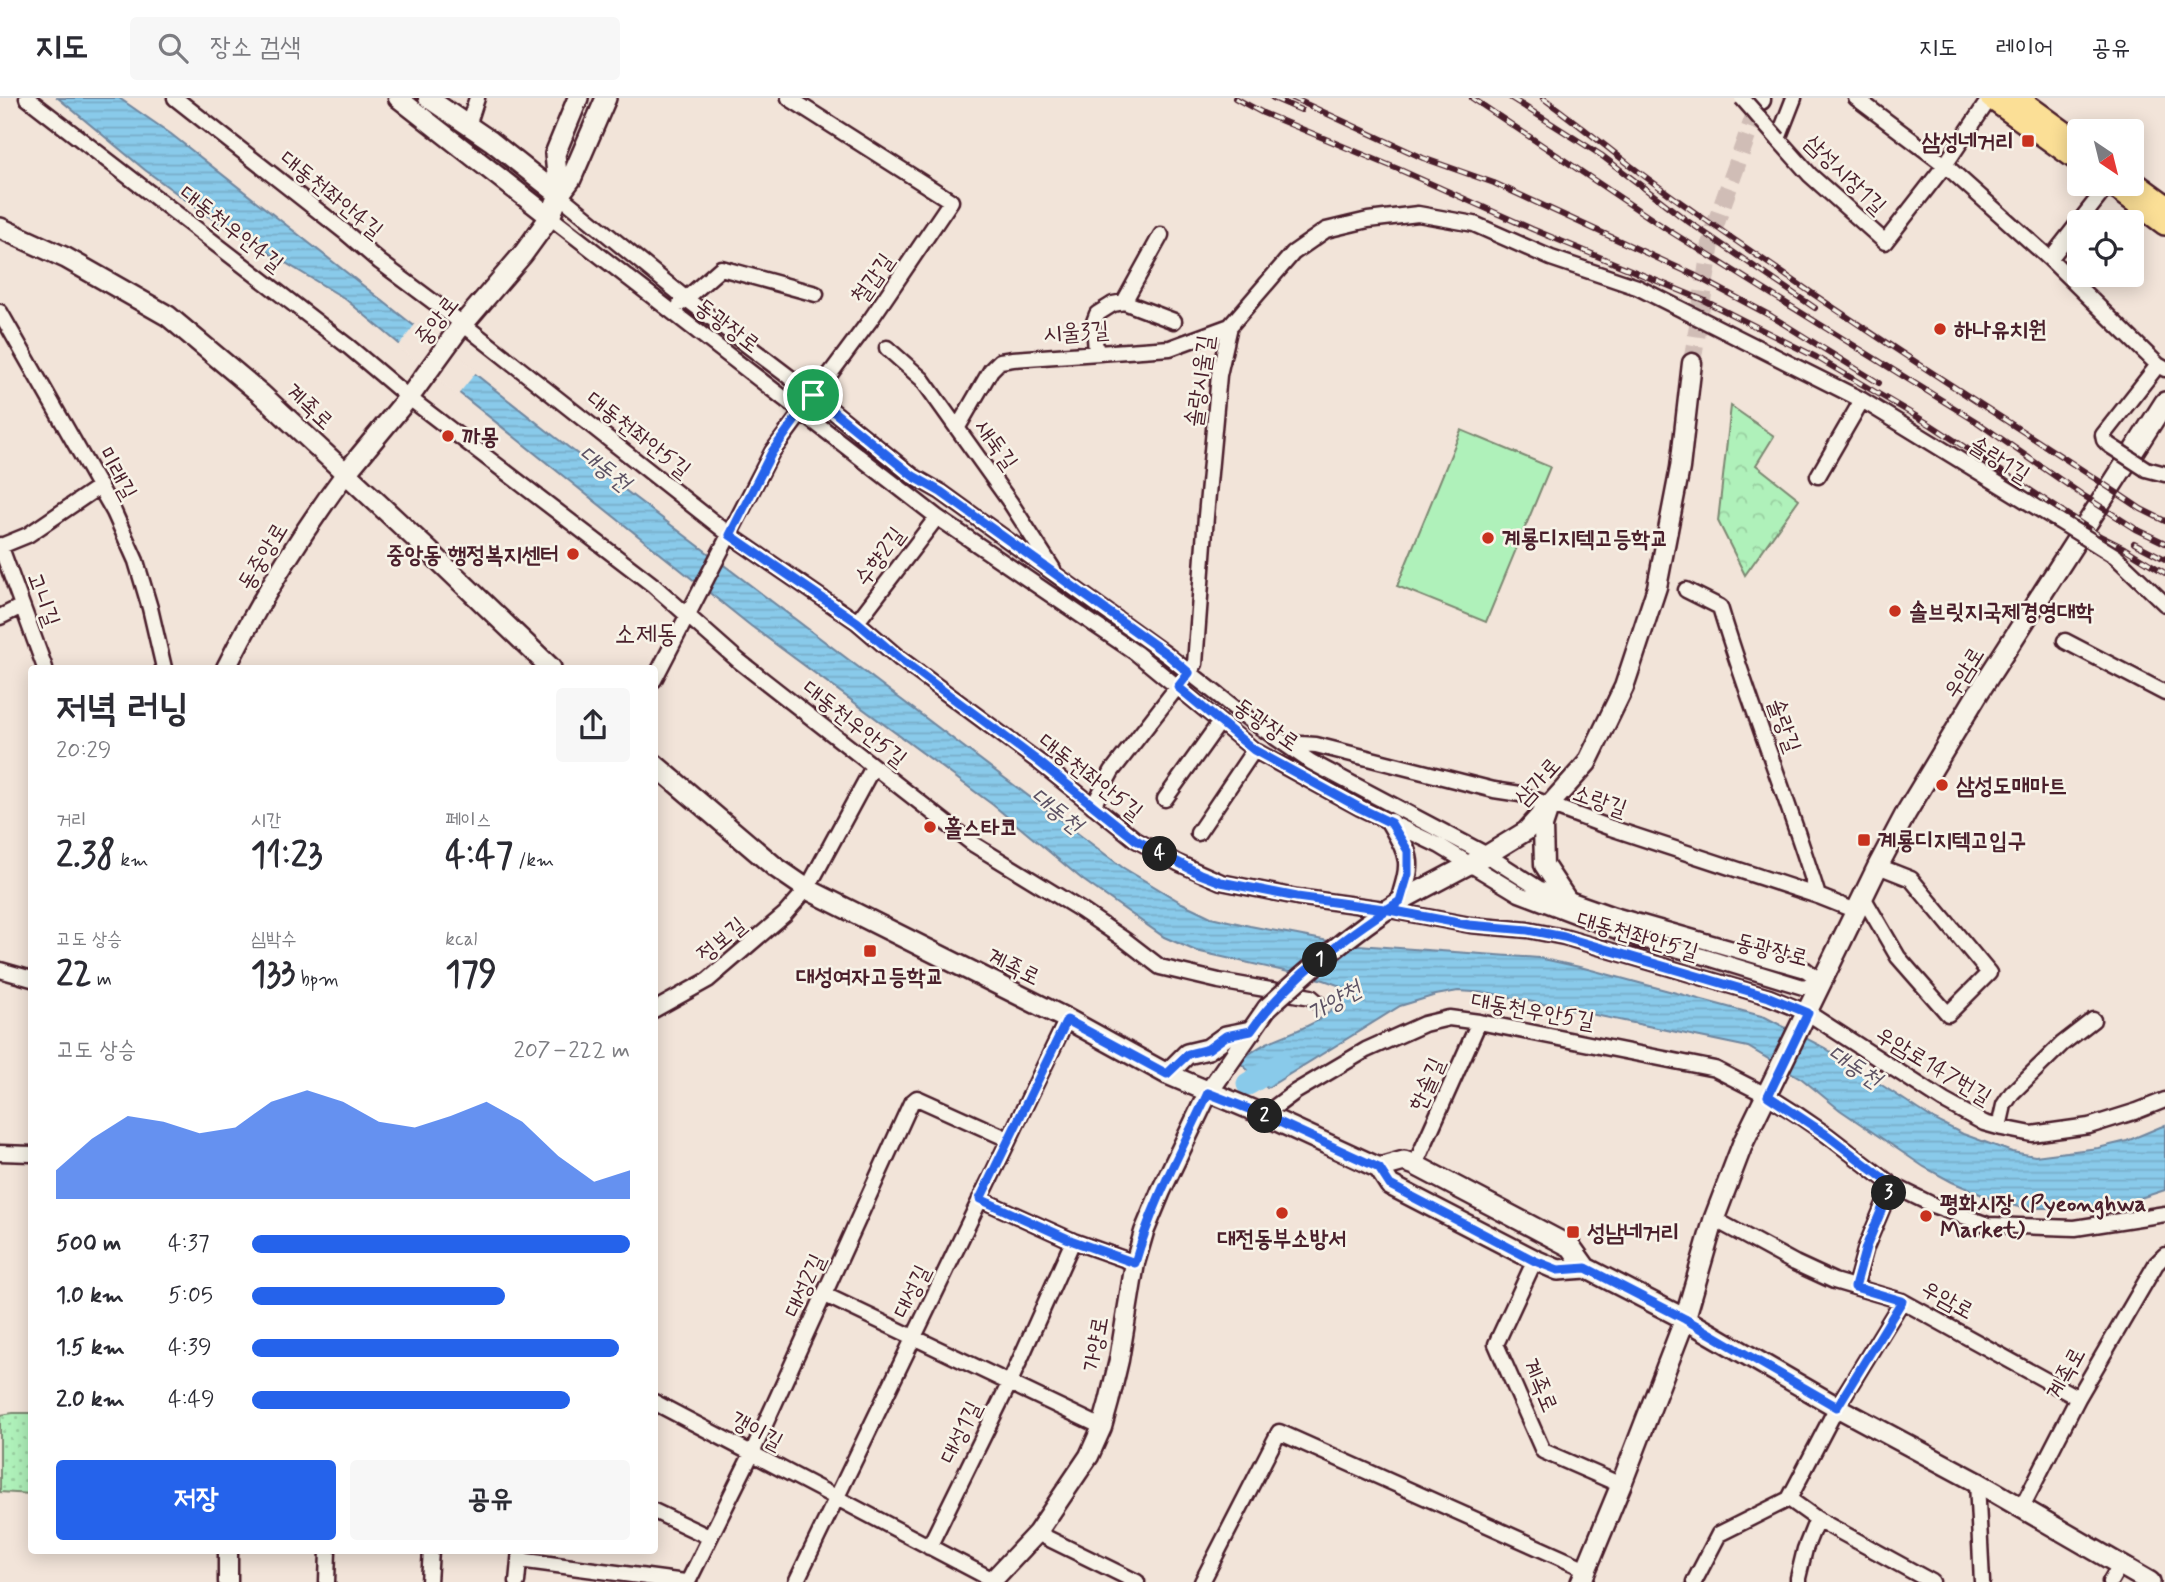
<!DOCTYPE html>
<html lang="ko">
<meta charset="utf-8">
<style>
body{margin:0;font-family:Mynerve,"Poor Story",sans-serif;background:#f7f7f7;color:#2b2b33;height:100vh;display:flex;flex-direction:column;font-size:26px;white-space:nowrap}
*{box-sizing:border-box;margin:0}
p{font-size:23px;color:#7c7c81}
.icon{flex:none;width:38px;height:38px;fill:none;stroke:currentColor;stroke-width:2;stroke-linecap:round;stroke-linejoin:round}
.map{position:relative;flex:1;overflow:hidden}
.side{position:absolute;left:28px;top:567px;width:630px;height:889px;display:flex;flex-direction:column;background:#fff;border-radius:7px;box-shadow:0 4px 18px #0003}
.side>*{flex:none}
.needle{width:46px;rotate:145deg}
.tools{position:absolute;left:2067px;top:21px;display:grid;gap:14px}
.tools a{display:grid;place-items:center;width:77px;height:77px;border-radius:7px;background:#fff;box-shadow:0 4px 18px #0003;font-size:35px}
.pin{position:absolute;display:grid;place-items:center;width:60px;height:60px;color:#fff;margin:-30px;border:4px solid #fff;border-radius:50%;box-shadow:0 2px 7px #0007}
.km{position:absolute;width:35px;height:35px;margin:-18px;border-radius:50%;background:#222;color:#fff;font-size:19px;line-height:35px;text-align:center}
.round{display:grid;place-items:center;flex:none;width:74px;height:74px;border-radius:7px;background:#f7f7f7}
.summary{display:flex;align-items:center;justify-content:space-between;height:119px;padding:0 28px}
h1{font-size:38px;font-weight:700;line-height:52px}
.figures{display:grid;grid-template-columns:repeat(3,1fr);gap:10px;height:119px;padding:7px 28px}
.figures div{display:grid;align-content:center}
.figures b{font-size:35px;font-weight:700}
.figures small{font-size:19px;font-weight:400}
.figures p{font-size:19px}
.chart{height:196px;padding:14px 28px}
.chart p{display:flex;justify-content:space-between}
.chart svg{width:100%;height:126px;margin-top:7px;fill:#2563eb;opacity:.7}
.primary-button{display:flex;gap:14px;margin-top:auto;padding:14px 28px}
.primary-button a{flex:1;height:80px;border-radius:7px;background:#2563eb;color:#fff;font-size:28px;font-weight:700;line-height:80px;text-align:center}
.primary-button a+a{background:#f7f7f7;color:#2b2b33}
ul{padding:0 28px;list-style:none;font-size:23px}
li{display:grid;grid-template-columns:112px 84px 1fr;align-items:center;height:52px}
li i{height:18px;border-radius:9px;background:#2563eb}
header{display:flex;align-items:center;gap:42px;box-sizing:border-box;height:98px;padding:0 35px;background:#fff;border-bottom:2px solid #e1e1e2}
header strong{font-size:33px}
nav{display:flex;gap:38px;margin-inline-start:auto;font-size:24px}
.search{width:490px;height:63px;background:#f7f7f7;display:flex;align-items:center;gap:18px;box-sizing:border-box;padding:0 24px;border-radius:7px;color:#7c7c81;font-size:26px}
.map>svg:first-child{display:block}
.grass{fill:url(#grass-dots);stroke:#7c8872;stroke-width:2}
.forest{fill:url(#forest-crowns);stroke:#7c8872;stroke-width:2}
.park{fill:#aff1ba;stroke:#7c8872;stroke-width:2}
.water{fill:url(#water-rules);stroke:#70869e;stroke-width:2}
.pier{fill:#f2e4d9}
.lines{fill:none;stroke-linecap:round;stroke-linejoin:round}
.river{stroke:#89caea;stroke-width:23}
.tertiary-tunnel{stroke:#d0bdb6;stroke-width:18;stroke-dasharray:18 9;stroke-linecap:butt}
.minor-casing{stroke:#4a1f2b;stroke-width:19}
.tertiary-casing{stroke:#4a1f2b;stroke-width:23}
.secondary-casing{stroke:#4a1f2b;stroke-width:24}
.primary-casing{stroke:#4a1f2b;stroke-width:26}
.minor{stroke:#f7f3e8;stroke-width:14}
.tertiary{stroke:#f7f3e8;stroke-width:18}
.secondary{stroke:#f7f3e8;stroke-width:19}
.primary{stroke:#fbdf96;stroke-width:21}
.rail-casing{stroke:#4a1f2b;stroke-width:6}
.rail{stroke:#f7f3e8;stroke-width:3.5;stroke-dasharray:10;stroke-linecap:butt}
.minor-bridge-casing{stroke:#4a1f2b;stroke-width:19;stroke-linecap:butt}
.tertiary-bridge-casing{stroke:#4a1f2b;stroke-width:23;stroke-linecap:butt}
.minor-bridge{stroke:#f7f3e8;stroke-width:14}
.tertiary-bridge{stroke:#f7f3e8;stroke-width:18}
.route-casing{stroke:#fff;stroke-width:14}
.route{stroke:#2563eb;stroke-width:9}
.poi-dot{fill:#c8321e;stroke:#f7f3e8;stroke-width:2.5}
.labels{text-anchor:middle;stroke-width:5;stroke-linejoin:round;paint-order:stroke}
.poi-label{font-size:23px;font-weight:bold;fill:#4a1f2b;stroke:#f7f3e8;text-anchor:start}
.street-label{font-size:23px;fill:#4a1f2b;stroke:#f7f3e8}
.water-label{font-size:24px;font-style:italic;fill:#5d5264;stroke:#f7f3e8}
.quarter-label{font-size:26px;fill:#4a1f2b;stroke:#f7f3e8}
</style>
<header>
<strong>지도</strong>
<div class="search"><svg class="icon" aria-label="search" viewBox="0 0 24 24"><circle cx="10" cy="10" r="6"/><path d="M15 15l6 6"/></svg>장소 검색</div>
<nav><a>지도</a><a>레이어</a><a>공유</a></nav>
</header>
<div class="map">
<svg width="2165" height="1484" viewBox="0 0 2165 1484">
<defs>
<pattern id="grass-dots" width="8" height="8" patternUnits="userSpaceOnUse" patternTransform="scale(1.75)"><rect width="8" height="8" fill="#aff1ba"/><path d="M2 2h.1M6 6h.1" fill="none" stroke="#98cea0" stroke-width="1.8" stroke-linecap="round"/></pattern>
<pattern id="forest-crowns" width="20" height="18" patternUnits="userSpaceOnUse" patternTransform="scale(1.75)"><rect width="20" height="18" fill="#aff1ba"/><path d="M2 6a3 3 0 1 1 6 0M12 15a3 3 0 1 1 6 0" fill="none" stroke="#98cea0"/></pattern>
<pattern id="water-rules" width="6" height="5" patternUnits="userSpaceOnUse" patternTransform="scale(1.75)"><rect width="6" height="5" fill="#89caea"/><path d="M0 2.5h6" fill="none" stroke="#78adc9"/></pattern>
</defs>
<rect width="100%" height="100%" fill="#f2e4d9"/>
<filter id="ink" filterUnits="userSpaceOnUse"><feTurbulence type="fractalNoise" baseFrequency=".0143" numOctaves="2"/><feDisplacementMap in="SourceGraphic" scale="14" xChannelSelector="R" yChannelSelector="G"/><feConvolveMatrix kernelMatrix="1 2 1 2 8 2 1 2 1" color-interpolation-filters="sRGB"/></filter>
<g filter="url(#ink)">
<path class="grass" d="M 13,1315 L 31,1315 L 31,1396 L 0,1394 L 0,1317 Z"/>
<path class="forest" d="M 1731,308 L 1774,338 L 1756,367 L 1799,401 L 1745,477 L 1718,423 Z"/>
<path class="park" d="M 1461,332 L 1550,369 L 1486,524 L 1397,488 Z"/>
<path class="water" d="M 58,0 L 119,0 L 171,36 L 555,339 L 1122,769 L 1182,805 L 1211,819 L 1250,828 L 1344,846 L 1539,860 L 1584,870 L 1765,919 L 1825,950 L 1935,1022 L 1963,1036 L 2012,1054 L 2035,1058 L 2098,1050 L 2127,1043 L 2165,1027 L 2165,1092 L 2128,1104 L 2078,1110 L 2025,1110 L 2001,1105 L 1952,1084 L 1924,1069 L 1840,1012 L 1802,981 L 1748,949 L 1490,895 L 1458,893 L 1436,897 L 1400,908 L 1267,990 L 1238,963 C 1248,957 1257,950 1267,945 C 1294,932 1330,925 1344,895 L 1338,887 L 1324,882 L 1196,853 L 1164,839 L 1083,782 L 993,707 L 751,528 L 433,274 L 344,200 L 206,117 L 145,72 Z"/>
<path class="pier" d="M 416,225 L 477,273 L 457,298 L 398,249 Z"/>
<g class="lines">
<path class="river" d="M 1248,986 L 1281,966"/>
<path class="tertiary-tunnel" d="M 1692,265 L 1713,133 L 1760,2"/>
<g class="minor-casing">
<path id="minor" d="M 27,0 L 349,249 L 408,299 L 653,487 L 739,563 L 973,746 L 1081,812 L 1125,842 L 1160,869 L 1219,883 L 1311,899 L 1317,904
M 175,0 L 345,134 L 380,164 L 463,226 L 730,437 L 857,524 L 899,560 L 1039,664 L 1136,742 L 1178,765 L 1221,784 L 1297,799 L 1384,811 L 1470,827 L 1528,832 L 1564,839 L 1769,899 L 1808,915 L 1944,1003 L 1984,1025 L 2002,1030 L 2032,1036 L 2089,1028 L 2137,1013 L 2165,1002
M 1794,0 L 1778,41 L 1810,77 L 1885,144 L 1945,67 L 1990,0
M 1856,0 L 1945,67 L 2050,161 L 2109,86
M 468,28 L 477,0
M 559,97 L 685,200 L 813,297 L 913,378 L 941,394 L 1167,557 L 1250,622 L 1311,664 L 1487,757 L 1538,790 L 1614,817 L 1806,872 L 1822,884
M 550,119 L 937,419 L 1136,555 L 1254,652 L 1360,710 L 1440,748 L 1519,796 L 1638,841 L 1702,858 L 1803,889 L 1822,884
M 2050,161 L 2158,267 L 2165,271
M 1124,204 L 1161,137
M 680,206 L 721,170 L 816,196
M 0,214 L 114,414 L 136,463 L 150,510 L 164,570
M 887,250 L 922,281 L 1010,404 L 1053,471
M 1096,255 L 1094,224 L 1097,216 L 1113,206 L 1124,204 L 1174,223
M 958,329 L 991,272 L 1000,263 L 1013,261 L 1170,250 L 1230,228
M 2109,347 L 2104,342 L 2103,337 L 2158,267
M 2146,371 L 2165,376
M 1818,378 L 1862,302
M 0,447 L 45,570
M 1,448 L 28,437 L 100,388
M 2115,458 L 2165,506
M 1686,492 L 1720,509 C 1749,606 1788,700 1818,798
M 0,519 L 22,508
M 857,524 L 937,419
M 2065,543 L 2165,595
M 654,582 L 772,354 L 871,221 L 951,103 L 789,0
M 1285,645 L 1316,647 L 1494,692 L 1520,696 L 1611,730 L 1818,798 L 1856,813
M 1165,701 L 1220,624
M 1093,708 L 1112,673 L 1195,566 L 1206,418 L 1219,277 L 1230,228 L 1293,155 L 1326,132 L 1368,122 L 1418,116 L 1474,126 L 1551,160 L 1637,189 L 1862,302 L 2059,423
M 1198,735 L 1254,652
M 1863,799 L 1898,859 L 1948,916 L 1989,875 L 1911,781 L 1878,768
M 0,872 L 32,881
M 654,912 L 708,882 L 785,816 L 807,791 L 873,669
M 1264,1017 L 1295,994 L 1366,952 L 1424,926 L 1449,920 L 1479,924 L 1715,971 L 1768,998 L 1798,1017 L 1827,1037 L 1892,1087 L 1935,1108 L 1988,1127 L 2075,1130 L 2165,1116
M 1999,1029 L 2004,1007 L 2012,995 L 2062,946 L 2093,922
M 0,1055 L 32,1056
M 1415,1067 L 1479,924
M 980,1101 L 1073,1143 L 1135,1165
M 1714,1121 L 1795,1165 L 1834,1183 L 1902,1203 L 2078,1300
M 1535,1162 L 1496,1246 L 1543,1353 L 1621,1387
M 1855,1189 L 1866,1149 L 1892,1087
M 825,1197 L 1102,1329
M 654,1304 L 993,1482
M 1977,1384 L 1982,1484
M 1789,1401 L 1817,1421 L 1932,1484
M 2021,1411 L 2078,1300 L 2156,1166 L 2165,1157
M 654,1413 L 709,1439
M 1037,1435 L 1137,1484
M 929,1449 L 1010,1284 L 1073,1143
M 519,1462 L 685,1484
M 327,1484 L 328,1452
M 429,1484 L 431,1452
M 517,1484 L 520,1452
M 688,1484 L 752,1355 L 911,1005 L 917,1000 L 1008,1041
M 796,1484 L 1067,921
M 1202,1484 L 1279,1334 L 1586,1471
M 1694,1484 L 1719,1436 L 1789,1401 L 1837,1309 L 1902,1203
M 1798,1484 L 1798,1480 L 1805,1451 L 1817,1421
M 2110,1484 L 2120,1467"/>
</g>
<g class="tertiary-casing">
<path id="tertiary" d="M 398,0 L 550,119
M 428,0 L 491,43 L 559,97
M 1761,2 L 1761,0
M 226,570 C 259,504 302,434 346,375
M 1549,710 L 1543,728 L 1544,767 L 1566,800
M 1391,725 C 1412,761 1412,764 1400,803
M 1400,803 L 1487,757 L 1526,733 L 1587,665 L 1624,589 L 1657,489 L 1680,370 L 1692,265
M 228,1452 L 228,1484
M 991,1484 L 1037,1435 L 1089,1358 L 1102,1329 L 1109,1304 L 1119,1262 L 1135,1165 L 1144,1134 L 1161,1093 L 1208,995 L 1267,910"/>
</g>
<g class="secondary-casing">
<path id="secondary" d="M 559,97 L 555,56 L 578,0
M 0,130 L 66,160 L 168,218 L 261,296 L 429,453 L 551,570
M 346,375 L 413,294 L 458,232 L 523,156 L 550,119 L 559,97 L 571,81 L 606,0
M 654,666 L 775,769 L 807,791 L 1067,921 L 1167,976 L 1264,1017 L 1379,1070 L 1390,1087 L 1535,1162 L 1558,1172 L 1586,1170
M 1167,976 L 1187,956 L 1208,951 L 1226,938 L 1251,933
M 1379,1070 L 1404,1063 L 1415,1067 L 1571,1149 L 1586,1170 L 1685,1221 L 1837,1309 L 1977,1384 L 2150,1484
M 1581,1484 L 1621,1387 L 1685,1221 L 1714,1121 L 1743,1045 L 1878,768 L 1906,715 L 1977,597 L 2165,304"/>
</g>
<g class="primary-casing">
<path id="primary" d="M 1991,0 L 2079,63
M 2017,0 L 2079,45
M 2132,83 L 2165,107
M 2111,86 L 2165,126"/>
</g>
<use href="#minor" class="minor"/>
<use href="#tertiary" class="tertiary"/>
<use href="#secondary" class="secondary"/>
<use href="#primary" class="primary"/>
<g class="rail-casing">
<path id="rail" d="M 1235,0 L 1263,15 L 1398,71 L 1532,131 L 1703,202 L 1816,259 L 1931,327 L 2100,438 L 2124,450 L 2165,475
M 1273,0 L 1301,12
M 1293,0 L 1423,60 L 1494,85 L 1694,177 L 1771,218 L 1879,285
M 1472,0 L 1668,132 L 1977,324 L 2081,396 L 2136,431 L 2165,445
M 1511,0 L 1601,57 L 1686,122 L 1815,210
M 1543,0 C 1573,22 1602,45 1631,68 C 1677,103 1726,136 1774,169 C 1894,253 2019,329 2141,411 L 2165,423
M 2134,445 L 2165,461"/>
</g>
<use href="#rail" class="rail"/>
<g class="minor-bridge-casing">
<path id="minor-bridge" d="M 1742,0 L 1778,41
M 2109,347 L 2146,371
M 2059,423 L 2115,458"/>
</g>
<g class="tertiary-bridge-casing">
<path id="tertiary-bridge" d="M 1267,910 C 1311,870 1349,836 1400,803"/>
</g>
<use href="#minor-bridge" class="minor-bridge"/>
<use href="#tertiary-bridge" class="tertiary-bridge"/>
</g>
</g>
<g class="lines" filter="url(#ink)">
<g class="route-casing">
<path id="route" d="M 813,297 L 913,378 L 941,394 L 1167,556 L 1189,575 L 1178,589 L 1254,652 L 1360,710 L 1391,725 L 1408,753 L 1408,776 L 1400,803 C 1346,838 1287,881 1251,933 L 1226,938 L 1208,951 L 1188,956 L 1167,976 L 1067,922 L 980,1101 L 1073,1143 L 1135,1165 C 1152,1105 1182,1051 1208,995 L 1264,1017 L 1379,1070 L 1390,1087 L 1535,1163 L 1558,1172 L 1586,1170 L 1685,1221 L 1837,1309 L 1902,1203 L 1855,1189 L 1866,1149 L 1892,1087 L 1827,1037 L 1768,998 L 1808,915 L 1769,899 L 1564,839 L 1528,832 L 1469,827 L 1384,811 L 1297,799 L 1221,784 L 1200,776 L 1136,742 L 1039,664 L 899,560 L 857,524 L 730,437 L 772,354 L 813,297"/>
</g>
<use href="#route" class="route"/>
</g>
<g class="poi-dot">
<rect x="2021" y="36" width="14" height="14" rx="3.5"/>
<circle cx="1940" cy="231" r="7"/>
<circle cx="448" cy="338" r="7"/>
<circle cx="1488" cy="440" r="7"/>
<circle cx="573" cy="456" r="7"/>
<circle cx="1895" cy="513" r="7"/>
<circle cx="1942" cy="687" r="7"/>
<circle cx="930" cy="729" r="7"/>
<rect x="1857" y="735" width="14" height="14" rx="3.5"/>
<rect x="863" y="846" width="14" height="14" rx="3.5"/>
<circle cx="1282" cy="1115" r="7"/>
<circle cx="1926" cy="1118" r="7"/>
<rect x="1566" y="1127" width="14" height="14" rx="3.5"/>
</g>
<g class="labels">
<g class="poi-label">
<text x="2014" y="51" text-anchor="end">삼성네거리</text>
<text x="1954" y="239">하나유치원</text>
<text x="462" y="346">까몽</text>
<text x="1502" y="448">계룡디지텍고등학교</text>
<text x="559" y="464" text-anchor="end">중앙동 행정복지센터</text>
<text x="1909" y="521">솔브릿지국제경영대학</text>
<text x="1956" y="695">삼성도매마트</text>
<text x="944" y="737">홀스타코</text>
<text x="1878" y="750">계룡디지텍고입구</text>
<text x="870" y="886" text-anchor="middle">대성여자고등학교</text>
<text x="1940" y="1113">평화시장 (Pyeonghwa<tspan x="1940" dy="26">Market)</tspan></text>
<text x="1587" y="1142">성남네거리</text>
<text x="1282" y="1148" text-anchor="middle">대전동부소방서</text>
</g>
<g class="street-label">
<text transform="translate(1846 76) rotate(44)" y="8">삼성시장1길</text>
<text transform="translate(332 96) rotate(39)" y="8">대동천좌안4길</text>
<text transform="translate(232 130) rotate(38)" y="8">대동천우안4길</text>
<text transform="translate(872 180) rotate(-55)" y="8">철갑길</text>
<text transform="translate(436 222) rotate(-52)" y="8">중앙로</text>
<text transform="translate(728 227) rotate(37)" y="8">동광장로</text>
<text transform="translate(1076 233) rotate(-4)" y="8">시울3길</text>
<text transform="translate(1199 283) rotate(-82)" y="8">솔랑시울길</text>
<text transform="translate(310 308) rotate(43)" y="8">계족로</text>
<text transform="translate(639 336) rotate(38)" y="8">대동천좌안5길</text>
<text transform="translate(997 346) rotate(55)" y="8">새둑길</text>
<text transform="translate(2000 361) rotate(32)" y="8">솔랑1길</text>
<text transform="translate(118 375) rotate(61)" y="8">미래길</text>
<text transform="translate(262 458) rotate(-59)" y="8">동중앙로</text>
<text transform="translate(879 458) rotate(-53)" y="8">수향2길</text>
<text transform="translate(44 501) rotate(70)" y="8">고니길</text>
<text transform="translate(1963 574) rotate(-58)" y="8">우암로</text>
<text transform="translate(855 625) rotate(38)" y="8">대동천우안5길</text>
<text transform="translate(1267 626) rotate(35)" y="8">동광장로</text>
<text transform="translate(1785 627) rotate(70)" y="8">솔랑길</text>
<text transform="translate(1091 678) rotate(38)" y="8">대동천좌안5길</text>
<text transform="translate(1537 683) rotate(-48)" y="8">삼가로</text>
<text transform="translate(1600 702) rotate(19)" y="8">소랑길</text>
<text transform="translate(1638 837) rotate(16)" y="8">대동천좌안5길</text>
<text transform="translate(721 841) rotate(-40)" y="8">정보길</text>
<text transform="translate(1772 851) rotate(14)" y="8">동광장로</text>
<text transform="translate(1014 868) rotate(26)" y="8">계족로</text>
<text transform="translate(1533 912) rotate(10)" y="8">대동천우안5길</text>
<text transform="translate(1934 967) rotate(31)" y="8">우암로147번길</text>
<text transform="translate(1426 986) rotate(-66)" y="8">한솔길</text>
<text transform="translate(804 1187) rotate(-65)" y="8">대성2길</text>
<text transform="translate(911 1193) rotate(-64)" y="8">대성길</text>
<text transform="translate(1948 1201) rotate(29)" y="8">우암로</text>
<text transform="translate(1095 1246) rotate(-80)" y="8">가양로</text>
<text transform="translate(2065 1275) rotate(-61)" y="8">계족로</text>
<text transform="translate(1541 1287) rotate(67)" y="8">계족로</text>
<text transform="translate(757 1332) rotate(28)" y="8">갱이길</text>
<text transform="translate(960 1334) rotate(-64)" y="8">대성1길</text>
</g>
<g class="water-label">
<text transform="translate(605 370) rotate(38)" y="8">대동천</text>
<text transform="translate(1057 712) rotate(38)" y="8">대동천</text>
<text transform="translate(1334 903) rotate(-30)" y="8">가양천</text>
<text transform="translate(1855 968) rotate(33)" y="8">대동천</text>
</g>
<g class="quarter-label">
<text x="646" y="544">소제동</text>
</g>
</g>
</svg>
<div class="tools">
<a><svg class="needle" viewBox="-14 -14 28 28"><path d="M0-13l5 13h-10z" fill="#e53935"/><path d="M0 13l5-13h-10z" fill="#7c7c81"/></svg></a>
<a><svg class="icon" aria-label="locate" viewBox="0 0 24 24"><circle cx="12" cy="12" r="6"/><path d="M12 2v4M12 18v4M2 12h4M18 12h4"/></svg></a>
</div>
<div class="pin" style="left:813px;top:297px;background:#1e9e55"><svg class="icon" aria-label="arrive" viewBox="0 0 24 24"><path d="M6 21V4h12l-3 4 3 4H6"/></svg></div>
<b class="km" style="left:1320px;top:862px">1</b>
<b class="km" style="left:1265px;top:1018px">2</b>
<b class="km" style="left:1889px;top:1095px">3</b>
<b class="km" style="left:1160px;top:756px">4</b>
<section class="side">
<div class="summary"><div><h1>저녁 러닝</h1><p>20:29</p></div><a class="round"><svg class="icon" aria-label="share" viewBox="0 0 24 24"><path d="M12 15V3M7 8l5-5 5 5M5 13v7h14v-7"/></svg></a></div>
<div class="figures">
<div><p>거리</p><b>2.38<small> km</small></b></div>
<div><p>시간</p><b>11:23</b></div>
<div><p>페이스</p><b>4:47<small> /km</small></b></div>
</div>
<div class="figures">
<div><p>고도 상승</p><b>22<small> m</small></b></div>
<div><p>심박수</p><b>133<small> bpm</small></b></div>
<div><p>kcal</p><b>179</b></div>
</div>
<div class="chart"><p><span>고도 상승</span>207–222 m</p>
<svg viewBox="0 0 160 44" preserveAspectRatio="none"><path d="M0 44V34L10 23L20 15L30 17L40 21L50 19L60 10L70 6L80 10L90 17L100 19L110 15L120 10L130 17L140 29L150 38L160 34V44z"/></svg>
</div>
<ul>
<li><b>500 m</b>4:37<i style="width:100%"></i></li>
<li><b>1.0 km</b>5:05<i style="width:67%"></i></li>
<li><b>1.5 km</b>4:39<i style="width:97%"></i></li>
<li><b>2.0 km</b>4:49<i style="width:84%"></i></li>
</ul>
<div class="primary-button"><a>저장</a><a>공유</a></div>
</section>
</div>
